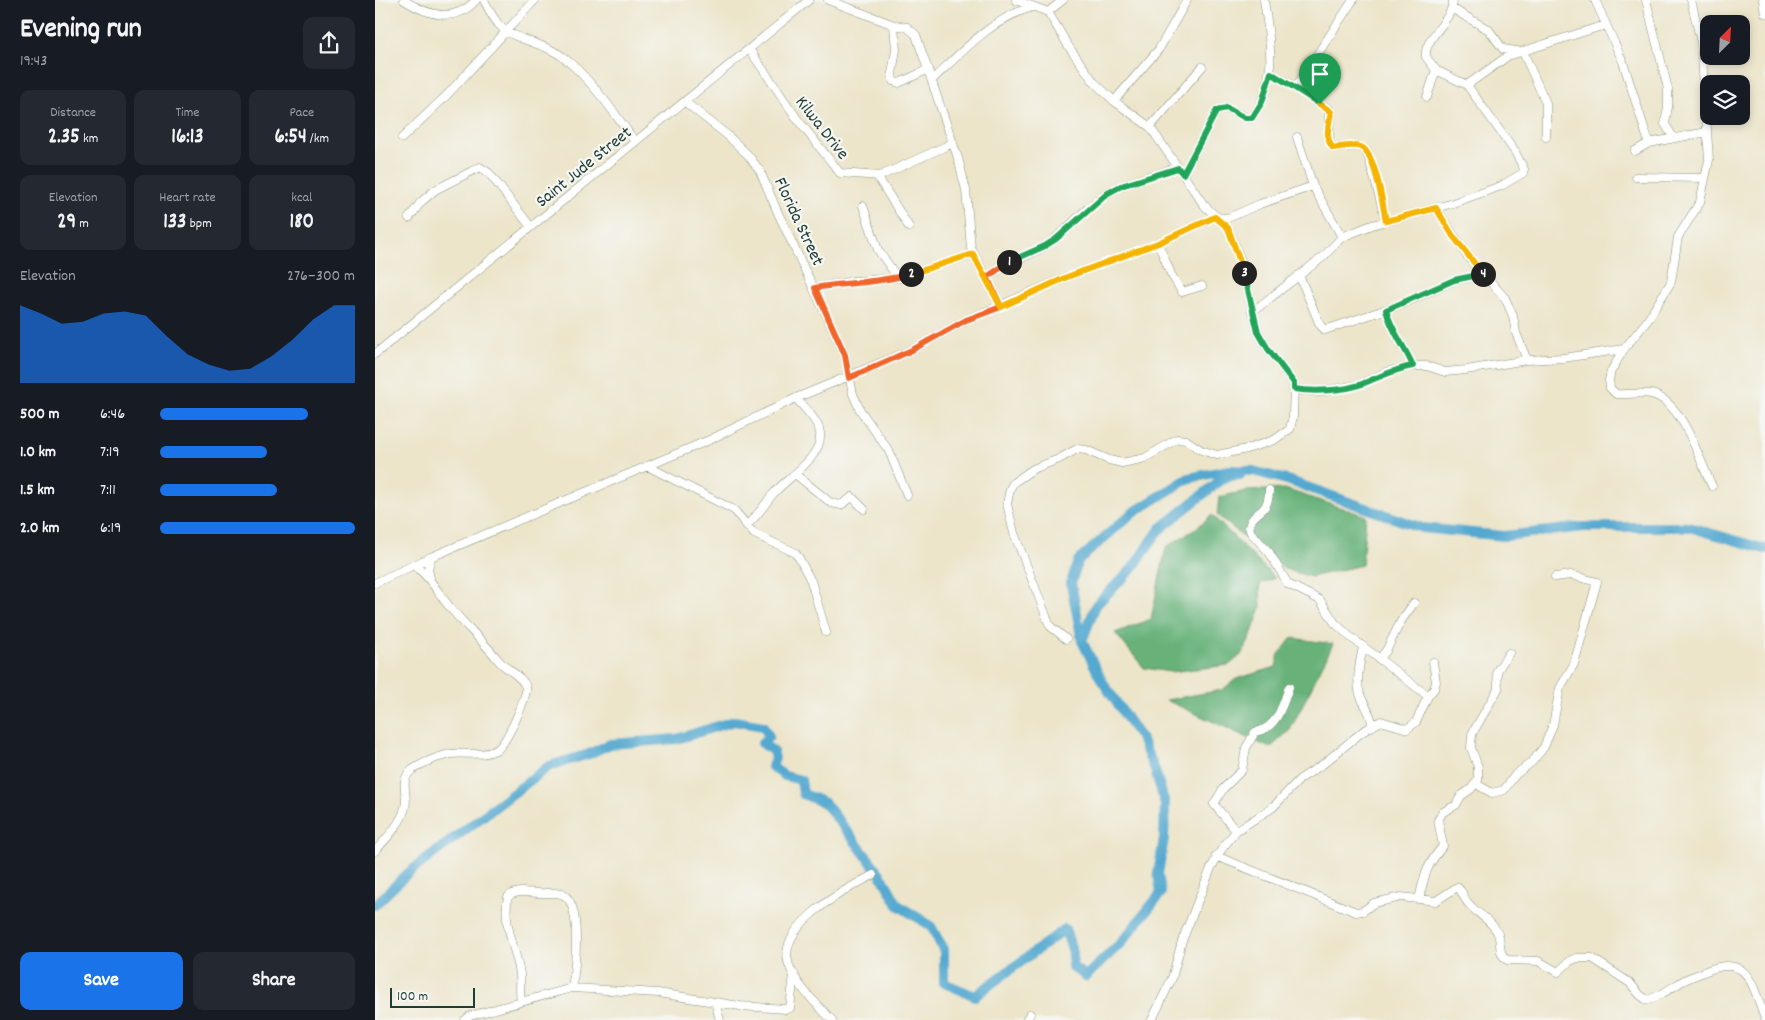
<!DOCTYPE html>
<meta charset="utf-8">
<style>
body{margin:0;font-family:Dekko,sans-serif;background:#242831;color:#f1f3f6;height:100vh;display:flex;flex-direction:column;font-size:19px;white-space:nowrap}
*{box-sizing:border-box;margin:0}
p{font-size:16px;color:#9ea1a6}
.icon{flex:none;width:28px;height:28px;fill:none;stroke:currentColor;stroke-width:2;stroke-linecap:round;stroke-linejoin:round}
.map{position:relative;flex:1;overflow:hidden}
.panel{display:flex;flex-direction:column;background:#171b24;width:375px}
.panel>*{flex:none}
.needle{width:32px;rotate:24deg}
.controls{position:absolute;left:1325px;top:15px;display:grid;gap:10px}
.controls a{display:grid;place-items:center;width:50px;height:50px;border-radius:10px;background:#171b24;box-shadow:0 2px 8px #0003;font-size:25px}
.scale{position:absolute;left:15px;bottom:12px;width:85px;box-sizing:border-box;padding-left:5px;border:2px solid #1f3d34;border-top:0;font-size:14px;line-height:18px;white-space:nowrap;color:#1f3d34;-webkit-text-stroke:4px #f6f6f2;paint-order:stroke}
.pin{position:absolute;display:grid;place-items:center;width:42px;height:42px;color:#fff;margin:-51px -21px;border-radius:50% 50% 50% 0;rotate:-45deg;box-shadow:0 0 5px #0007}
.pin .icon{rotate:45deg}
.km{position:absolute;width:25px;height:25px;margin:-12px;border-radius:50%;background:#222;color:#fff;font-size:14px;line-height:25px;text-align:center}
.round{display:grid;place-items:center;flex:none;width:52px;height:52px;border-radius:10px;background:#242831}
.summary{display:flex;align-items:center;justify-content:space-between;height:85px;padding:0 20px}
h1{font-size:28px;font-weight:700;line-height:38px}
.stats{display:grid;grid-template-columns:repeat(3,1fr);gap:8px;height:85px;padding:5px 20px}
.stats div{display:grid;align-content:center;border-radius:10px;background:#242831;text-align:center}
.stats b{font-size:21px;font-weight:700}
.stats small{font-size:14px;font-weight:400}
.stats p{font-size:14px}
.chart{height:140px;padding:10px 20px}
.chart p{display:flex;justify-content:space-between}
.chart svg{width:100%;height:90px;margin-top:5px;fill:#1a73e8;opacity:.7}
.cta{display:flex;gap:10px;margin-top:auto;padding:10px 20px}
.cta a{flex:1;height:58px;border-radius:10px;background:#1a73e8;color:#fff;font-size:20px;font-weight:700;line-height:58px;text-align:center}
.cta a+a{background:#242831;color:#f1f3f6}
ul{padding:0 20px;list-style:none;font-size:16px}
li{display:grid;grid-template-columns:80px 60px 1fr;align-items:center;height:38px}
li i{height:12px;border-radius:6px;background:#1a73e8}
main{display:flex;flex:1;min-height:0}
.map>svg:first-child{display:block}
.forest{fill:#68b27a;stroke:#447857}
.lines{fill:none;stroke-linecap:round;stroke-linejoin:round}
.river{stroke:#54a9d0;stroke-width:10}
.minor-casing{stroke:#86917f;stroke-width:9}
.minor{stroke:#fff;stroke-width:8}
.split-1-casing{stroke:#fff;stroke-width:10}
.split-2-casing{stroke:#fff;stroke-width:10}
.split-3-casing{stroke:#fff;stroke-width:10}
.split-4-casing{stroke:#fff;stroke-width:10}
.split-5-casing{stroke:#fff;stroke-width:10}
.split-1{stroke:#22a559;stroke-width:6}
.split-2{stroke:#f0652b;stroke-width:6}
.split-3{stroke:#f5b400;stroke-width:6}
.split-4{stroke:#22a559;stroke-width:6}
.split-5{stroke:#f5b400;stroke-width:6}
.labels{text-anchor:middle;stroke-width:4.5;stroke-linejoin:round;paint-order:stroke}
.street-label{font-size:18px;fill:#1f3d34;stroke:#f6f6f2}
</style>
<main>
<section class="panel">
<div class="summary"><div><h1>Evening run</h1><p>19:43</p></div><a class="round"><svg class="icon" aria-label="share" viewBox="0 0 24 24"><path d="M12 15V3M7 8l5-5 5 5M5 13v7h14v-7"/></svg></a></div>
<div class="stats">
<div><p>Distance</p><b>2.35<small> km</small></b></div>
<div><p>Time</p><b>16:13</b></div>
<div><p>Pace</p><b>6:54<small> /km</small></b></div>
</div>
<div class="stats">
<div><p>Elevation</p><b>29<small> m</small></b></div>
<div><p>Heart rate</p><b>133<small> bpm</small></b></div>
<div><p>kcal</p><b>180</b></div>
</div>
<div class="chart"><p><span>Elevation</span>276–300 m</p>
<svg viewBox="0 0 160 44" preserveAspectRatio="none"><path d="M0 44V6L10 10L20 15L30 14L40 10L50 9L60 11L70 21L80 30L90 35L100 38L110 37L120 31L130 23L140 13L150 6L160 6V44z"/></svg>
</div>
<ul>
<li><b>500 m</b>6:46<i style="width:76%"></i></li>
<li><b>1.0 km</b>7:19<i style="width:55%"></i></li>
<li><b>1.5 km</b>7:11<i style="width:60%"></i></li>
<li><b>2.0 km</b>6:19<i style="width:100%"></i></li>
</ul>
<div class="cta"><a>Save</a><a>Share</a></div>
</section>
<div class="map">
<svg width="1390" height="1020" viewBox="0 0 1390 1020">
<rect width="100%" height="100%" fill="#f6f6f2"/>
<filter id="ink" filterUnits="userSpaceOnUse"><feTurbulence type="fractalNoise" baseFrequency=".02" numOctaves="2"/><feDisplacementMap in="SourceGraphic" scale="10" xChannelSelector="R" yChannelSelector="G"/><feConvolveMatrix kernelMatrix="1 2 1 2 8 2 1 2 1" color-interpolation-filters="sRGB"/></filter>
<filter id="wash" filterUnits="userSpaceOnUse"><feTurbulence type="fractalNoise" baseFrequency=".0096" numOctaves="4" result="noise"/><feDisplacementMap in="SourceGraphic" scale="20" xChannelSelector="R" yChannelSelector="G"/><feGaussianBlur stdDeviation="1.12" result="paint"/><feColorMatrix in="noise" values="0 0 0 0 0 0 0 0 0 0 0 0 0 0 0 0 0 1.4 0 .05"/><feComposite in="paint" operator="in"/></filter>
<g filter="url(#wash)">
<rect width="100%" height="100%" fill="#ece5ca"/>
<path class="forest" d="M 910,489 L 991,516 L 987,565 L 936,577 L 909,569 L 842,515 L 844,497 L 871,491 Z
M 837,515 L 900,578 L 885,584 L 886,608 L 875,638 L 866,655 L 854,665 L 795,672 L 769,668 L 740,633 L 776,619 L 791,547 L 819,530 Z
M 917,638 L 958,644 L 915,730 L 895,748 L 791,700 L 847,690 L 861,679 L 901,667 L 904,654 Z"/>
<g class="lines">
<path class="river" d="M 707,641 L 721,605 L 757,569 L 785,529 L 846,480 L 853,476 L 865,475
M 0,905 L 32,874 L 174,766 L 214,754 L 235,744 L 302,739 L 359,721 L 388,726 L 394,736 L 387,743 L 398,751 L 400,758 L 397,767 L 410,776 L 426,780 L 428,794 L 450,803 L 506,875 L 523,905 L 556,926 L 569,951 L 569,983 L 600,996 L 690,929 L 698,953 L 697,967 L 711,976 L 747,942 L 786,893 L 783,874 L 789,838 L 790,804 L 780,770 L 766,739 L 727,681 L 707,641 L 696,583 L 703,561 L 756,514 L 814,478 L 854,470 L 878,471 L 912,480 L 1047,528 L 1129,536 L 1209,527 L 1314,527 L 1390,549"/>
</g>
</g>
<g filter="url(#ink)">
<g class="lines">
<g class="minor-casing">
<path id="minor" d="M 29,0 C 52,15 80,24 101,0
M 109,0 C 114,10 119,21 128,29 C 144,41 170,43 188,57 C 214,77 241,114 260,142
M 453,0 L 519,25 L 532,27 L 541,35 L 583,158 L 591,190 L 596,248 L 626,307
M 641,0 L 673,12 L 694,47 L 719,82 L 739,101 L 775,127 L 829,205 L 853,228 L 866,261 L 883,332 L 893,349 L 919,383 L 918,416 L 915,429 L 899,440 L 872,449 L 842,455 L 826,450 L 811,440 L 802,439 L 770,458 L 747,463 L 734,460 L 711,450 L 702,449 L 684,459 L 658,469 L 638,483 L 635,489 L 632,504 L 639,533 L 675,626 L 691,639
M 1220,0 L 1248,62 L 1274,143
M 1271,0 L 1293,89 L 1293,107 L 1290,124 L 1298,137
M 1316,0 L 1326,42 L 1334,160 L 1325,202 L 1303,237 L 1296,282 L 1272,321 L 1249,349 L 1236,371 L 1234,380 L 1235,388 L 1241,394 C 1253,395 1265,392 1276,394 C 1308,401 1324,460 1337,486
M 1388,0 L 1390,13
M 1078,9 L 1114,30 L 1128,49 L 1142,51
M 673,12 L 688,0
M 519,25 L 521,50 L 517,73 L 518,81 L 524,83 L 554,69
M 374,49 L 423,120 L 465,173 L 505,176 L 578,143
M 1148,52 L 1171,103 L 1171,137
M 897,73 L 954,109 L 954,141 L 958,148 L 983,146 L 992,151 L 1011,221
M 557,80 C 587,52 617,18 658,7
M 1092,85 L 1133,56 L 1230,25
M 921,87 L 978,0
M 1052,97 L 1061,70
M 739,101 L 784,49 L 812,0
M 310,102 L 352,135 L 373,155 L 385,171 L 403,213 L 470,355 L 478,394 L 485,410 L 514,451 L 532,495
M 775,127 L 827,67
M 922,137 L 938,186 L 967,237
M 27,138 L 72,95 L 160,0
M 1260,151 L 1274,143 L 1332,132
M 808,174 L 842,110 C 857,104 864,120 877,118 C 904,78 895,44 889,0
M 502,176 L 534,227
M 1261,177 L 1330,178
M 488,206 L 503,250 L 523,278
M 1061,208 L 1093,257 L 1130,298 L 1138,316 L 1141,333 L 1152,360
M 34,218 L 46,202 L 60,190 L 105,167 L 114,173 L 156,227
M 783,243 L 796,274 L 807,292 L 827,286
M 924,275 L 945,325 L 950,330 L 1030,303 L 1079,280 L 1109,275
M 612,277 C 631,263 653,257 673,244 C 691,232 704,214 722,201 C 745,182 776,177 803,167
M 440,288 L 479,281 L 523,278 L 599,254
M 1011,310 C 1016,330 1030,347 1038,366
M 877,312 L 948,257 L 967,237 L 997,225 L 1075,204 L 1126,186 L 1148,173 L 1149,169 L 1140,152 L 1092,85 L 1061,70 L 1051,57 C 1048,38 1078,21 1078,0
M 0,354 L 434,0
M 919,389 L 944,392 L 983,385 L 1011,372 L 1038,366 L 1052,366 L 1070,372 L 1091,370 L 1152,360 L 1188,358 L 1249,349
M 272,466 L 359,510 L 379,534 L 419,552 L 424,558 L 436,581 L 451,632
M 420,474 L 456,503 L 466,505 L 477,497 L 489,509
M 894,490 C 894,516 877,510 874,527 L 876,533 L 894,552 L 913,584 L 945,600 L 960,623 L 973,635 L 1053,696
M 371,525 C 384,516 389,504 399,493 C 413,477 448,457 445,433 C 444,421 428,407 421,398
M 55,578 L 53,569 L 56,557
M 0,583 L 56,557 L 332,441 L 421,398 L 537,350 L 591,320 L 692,277 L 783,243 L 840,217 L 853,218 L 885,204 L 938,186
M 988,647 C 985,661 980,683 986,697 C 992,710 995,711 998,726
M 1004,659 L 1011,651 L 1026,621 L 1039,603
M 1101,784 L 1117,793 L 1129,790 L 1141,774 L 1157,762 L 1169,747 L 1178,725 L 1185,688 L 1199,664 L 1222,582 L 1196,575 L 1180,577
M 861,831 L 839,804 L 848,789 L 867,770 L 871,748 L 880,732 C 902,729 908,705 914,687
M 0,851 C 11,839 26,824 30,808 C 34,794 23,781 37,770 C 47,763 64,756 76,754 C 90,752 107,757 121,750 C 131,745 153,696 151,687 C 148,677 131,669 124,661 C 110,643 93,628 78,611 C 62,593 59,581 39,565
M 841,856 L 981,912 L 988,911 L 999,903 L 1026,897 L 1061,901 L 1082,887 C 1088,891 1088,898 1093,903 C 1102,914 1118,921 1123,934 C 1127,944 1122,952 1132,960 L 1163,961 L 1183,972 L 1195,961 L 1202,958 L 1217,958 L 1255,983 L 1265,995 L 1272,1000 C 1284,997 1295,989 1306,982 C 1314,977 1323,975 1331,971 C 1374,953 1377,985 1390,1018
M 1044,899 C 1050,874 1051,866 1068,846 L 1063,820 L 1068,812 L 1081,805 L 1086,796 L 1096,789 L 1103,780 L 1103,767 L 1096,748 L 1097,734 L 1123,689 L 1122,671 L 1134,653
M 146,1001 C 144,992 146,983 145,974 C 141,949 127,923 133,897 C 140,889 154,893 163,893 C 171,894 184,891 190,896 C 207,907 200,970 197,988
M 340,1002 L 345,1020
M 90,1020 L 95,1016 L 197,988 L 283,993 L 365,1006 L 411,1009 L 415,1008 L 419,974
M 457,1020 C 441,1003 422,987 414,965 C 400,926 471,889 498,875
M 651,1020 L 655,1014
M 777,1020 L 797,978 L 807,941 L 836,868 L 846,850 L 861,831 L 897,808 L 925,779 L 948,764 L 987,732 L 1006,721 L 1032,729 L 1041,722 L 1053,696 L 1059,689 L 1061,682 L 1058,662"/>
</g>
<use href="#minor" class="minor"/>
</g>
</g>
<g class="lines" filter="url(#ink)">
<g class="split-1-casing">
<path id="split-1" d="M 634,262 L 670,246 L 681,239 L 733,193 L 746,186 L 803,168 L 808,174 L 842,110 L 852,108 L 870,118 L 877,118 L 887,102 L 896,73 L 945,104"/>
</g>
<g class="split-2-casing">
<path id="split-2" d="M 536,274 C 505,283 472,282 440,288 L 470,355 L 474,378 L 537,350 L 591,320 L 626,307 L 612,277 L 634,262"/>
</g>
<g class="split-3-casing">
<path id="split-3" d="M 536,274 L 598,254 L 626,307 L 692,277 L 783,243 L 840,217 L 853,228 L 869,273"/>
</g>
<g class="split-4-casing">
<path id="split-4" d="M 869,273 L 883,332 L 893,349 L 919,383 L 919,389 C 938,392 969,391 987,384 C 1005,377 1019,369 1038,366 C 1030,347 1016,330 1011,310 L 1079,280 L 1108,274"/>
</g>
<g class="split-5-casing">
<path id="split-5" d="M 945,104 L 956,112 C 954,124 949,138 958,148 C 967,147 978,144 986,147 C 1000,152 1008,206 1011,221 L 1061,208 L 1078,236 L 1108,274"/>
</g>
<use href="#split-1" class="split-1"/>
<use href="#split-2" class="split-2"/>
<use href="#split-3" class="split-3"/>
<use href="#split-4" class="split-4"/>
<use href="#split-5" class="split-5"/>
</g>
<g class="labels">
<g class="street-label">
<text transform="translate(448 127) rotate(52)" y="6">Kilwa Drive</text>
<text transform="translate(208 166) rotate(-39)" y="6">Saint Jude Street</text>
<text transform="translate(425 221) rotate(65)" y="6">Florida Street</text>
</g>
</g>
</svg>
<div class="controls">
<a><svg class="needle" viewBox="-14 -14 28 28"><path d="M0-13l5 13h-10z" fill="#e53935"/><path d="M0 13l5-13h-10z" fill="#9ea1a6"/></svg></a>
<a><svg class="icon" aria-label="layers" viewBox="0 0 24 24"><path d="M12 4l9 5-9 5-9-5zM3 14l9 5 9-5"/></svg></a>
</div>
<div class="scale">100 m</div>
<div class="pin" style="left:945px;top:104px;background:#1e9e55"><svg class="icon" aria-label="arrive" viewBox="0 0 24 24"><path d="M6 21V4h12l-3 4 3 4H6"/></svg></div>
<b class="km" style="left:634px;top:262px">1</b>
<b class="km" style="left:536px;top:274px">2</b>
<b class="km" style="left:869px;top:273px">3</b>
<b class="km" style="left:1108px;top:274px">4</b>
</div>
</main>
